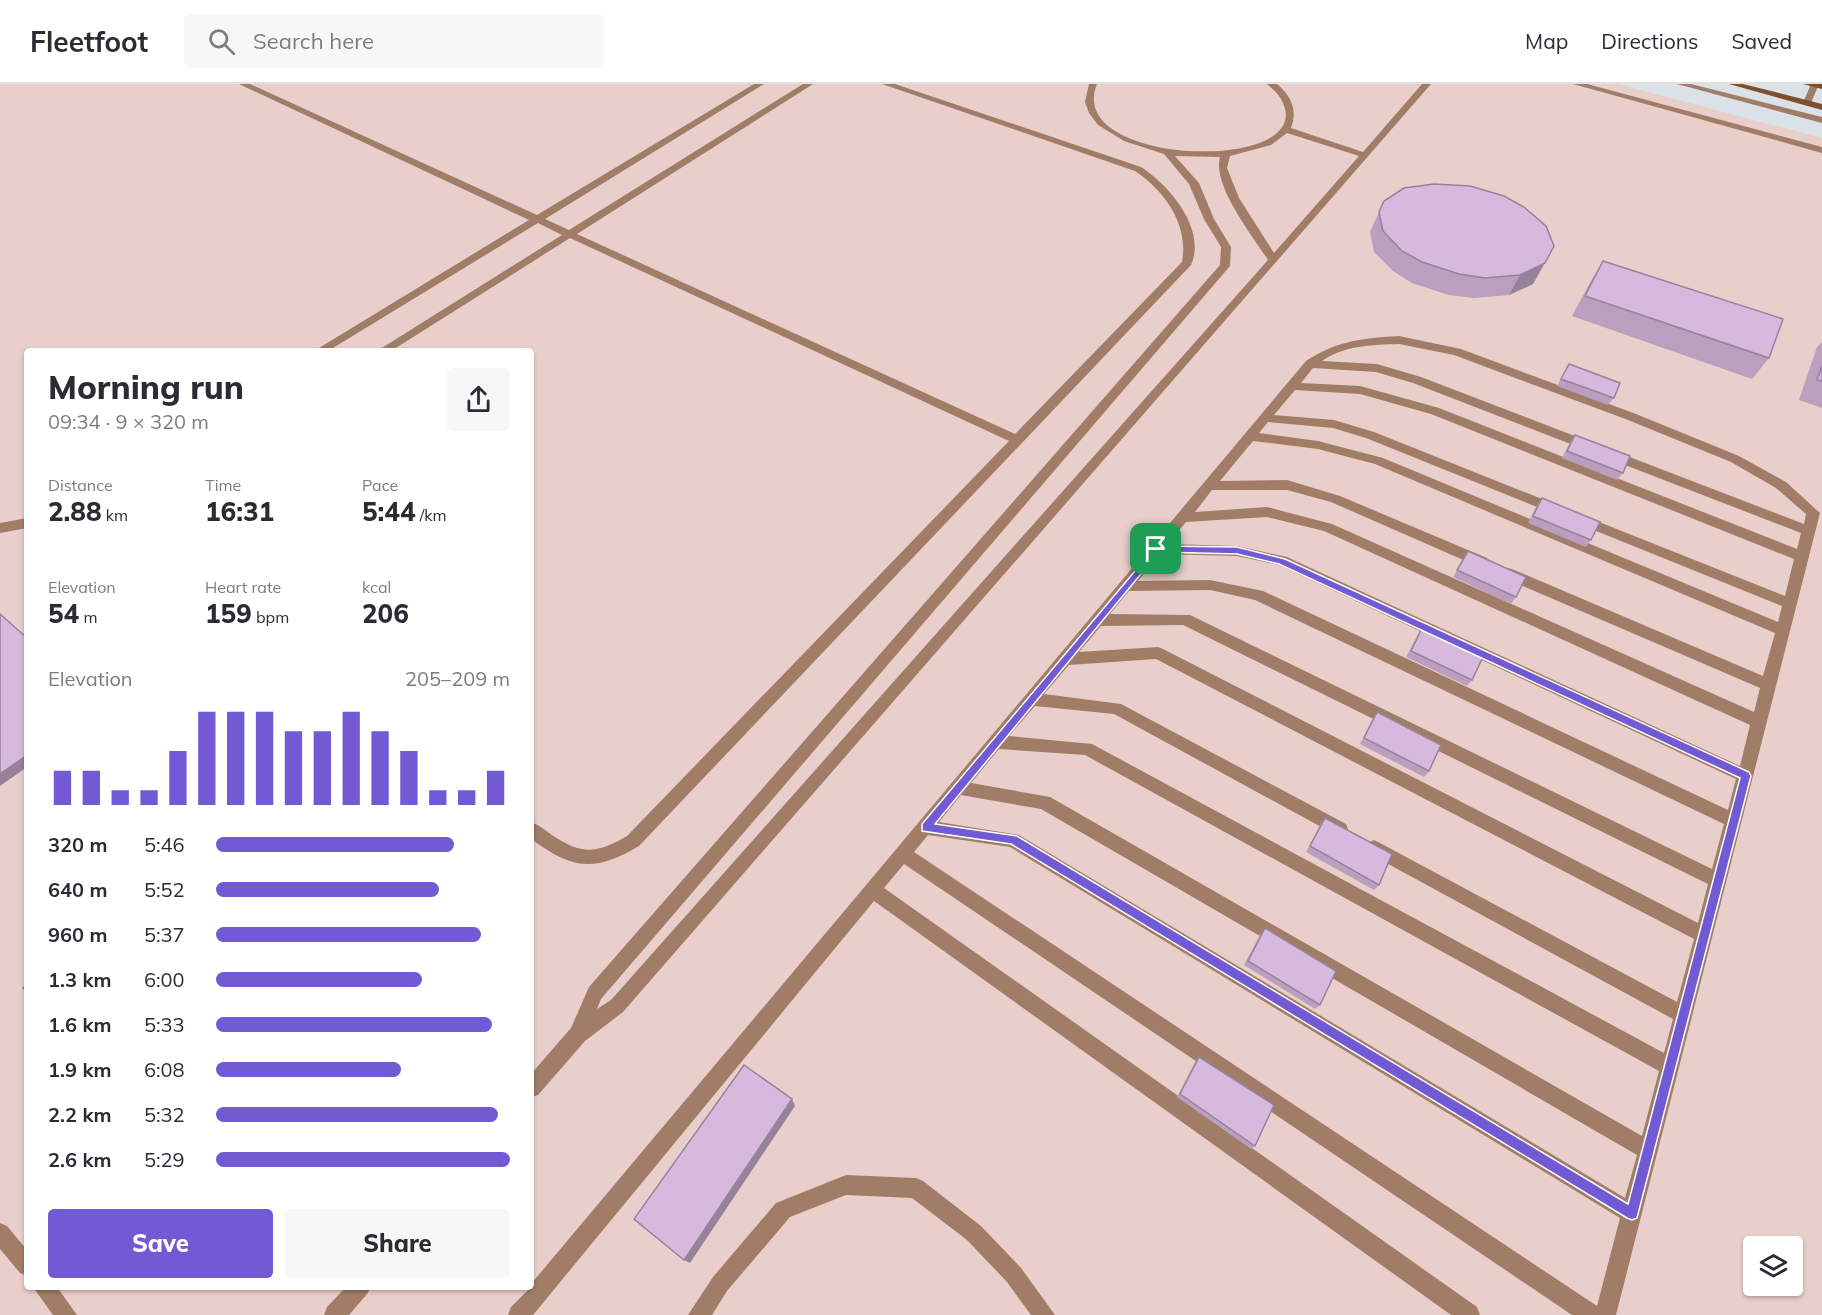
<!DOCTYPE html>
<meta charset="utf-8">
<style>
body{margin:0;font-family:Mulish,sans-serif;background:#f7f7f7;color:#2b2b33;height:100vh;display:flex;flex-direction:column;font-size:22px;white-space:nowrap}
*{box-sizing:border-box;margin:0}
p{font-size:20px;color:#7c7c81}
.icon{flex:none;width:33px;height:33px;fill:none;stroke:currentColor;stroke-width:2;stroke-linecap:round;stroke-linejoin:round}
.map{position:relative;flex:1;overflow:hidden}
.side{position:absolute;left:24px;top:264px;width:510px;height:942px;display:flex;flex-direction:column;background:#fff;border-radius:6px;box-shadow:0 2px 4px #0004}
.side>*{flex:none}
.fabs{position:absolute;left:1743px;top:1152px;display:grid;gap:12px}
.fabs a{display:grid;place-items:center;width:60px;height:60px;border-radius:6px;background:#fff;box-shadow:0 2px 4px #0004;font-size:30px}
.pin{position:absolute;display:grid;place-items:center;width:51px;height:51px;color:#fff;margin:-26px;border-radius:12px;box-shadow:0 3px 9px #0006}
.round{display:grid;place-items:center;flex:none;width:63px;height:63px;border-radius:6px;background:#f7f7f7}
.summary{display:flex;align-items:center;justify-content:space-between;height:102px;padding:0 24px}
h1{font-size:33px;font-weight:800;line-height:45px}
.stats{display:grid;grid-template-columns:repeat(3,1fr);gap:9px;height:102px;padding:6px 24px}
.stats div{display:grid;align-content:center}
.stats b{font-size:26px;font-weight:800}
.stats small{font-size:16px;font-weight:400}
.stats p{font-size:16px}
.chart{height:168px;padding:12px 24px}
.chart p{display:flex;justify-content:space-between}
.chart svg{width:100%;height:108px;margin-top:6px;stroke:#715ad4;stroke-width:6}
.primary-button{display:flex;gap:12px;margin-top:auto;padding:12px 24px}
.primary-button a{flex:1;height:69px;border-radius:6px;background:#715ad4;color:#fff;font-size:24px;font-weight:800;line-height:69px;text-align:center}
.primary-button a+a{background:#f7f7f7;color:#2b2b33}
ul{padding:0 24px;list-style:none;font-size:20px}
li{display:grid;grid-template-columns:96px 72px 1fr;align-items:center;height:45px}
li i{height:15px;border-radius:8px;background:#715ad4}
header{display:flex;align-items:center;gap:36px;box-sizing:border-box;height:84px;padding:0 30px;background:#fff;border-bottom:2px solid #e1e1e2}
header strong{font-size:28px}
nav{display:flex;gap:33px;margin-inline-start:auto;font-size:21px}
.search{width:420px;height:54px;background:#f7f7f7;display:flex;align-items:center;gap:15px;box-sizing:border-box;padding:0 21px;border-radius:6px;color:#7c7c81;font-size:22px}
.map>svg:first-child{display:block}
.industrial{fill:#e9cfcb;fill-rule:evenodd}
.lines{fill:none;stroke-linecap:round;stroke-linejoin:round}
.service{fill:#a17d68;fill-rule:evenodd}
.minor{fill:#a17d68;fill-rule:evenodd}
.secondary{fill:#804e2d;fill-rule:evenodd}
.wall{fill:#ba9fbf}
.shaded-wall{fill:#97829b}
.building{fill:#d8b9de;stroke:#97829b;stroke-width:1.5}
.route{fill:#715ad4;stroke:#fff;stroke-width:1.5;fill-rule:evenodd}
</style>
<header>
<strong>Fleetfoot</strong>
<div class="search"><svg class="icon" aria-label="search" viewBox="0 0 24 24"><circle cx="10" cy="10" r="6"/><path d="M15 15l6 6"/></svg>Search here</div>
<nav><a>Map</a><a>Directions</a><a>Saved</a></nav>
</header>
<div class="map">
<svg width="1822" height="1231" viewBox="0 0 1822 1231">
<rect width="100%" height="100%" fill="#dae1e7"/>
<path class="industrial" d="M 0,0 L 1618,0 L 1822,54 L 1822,1231 L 0,1231 ZM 27,267 L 531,267 L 531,1203 L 27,1203 ZM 1754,1162 L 1792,1162 L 1792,1202 L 1754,1202 Z"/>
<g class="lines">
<path class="service" d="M 239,0 L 250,0 L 537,131 L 754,0 L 764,0 L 545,135 L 569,146 L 803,0 L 813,0 L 577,150 L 1015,350 L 1182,178 C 1189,141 1165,107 1135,87 L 882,0 L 895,0 L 1141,83 C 1169,101 1207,145 1191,181 L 639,762 C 594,789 572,785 531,755 L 531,738 C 539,741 545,746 552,751 C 582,771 596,770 627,752 L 1009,357 L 570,154 L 391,267 L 377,267 L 562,151 L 538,139 L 328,267 L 314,267 L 529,136 Z
M 1089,0 L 1097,0 C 1063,83 1320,90 1282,17 C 1279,10 1272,5 1267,0 L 1277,0 C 1291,12 1298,26 1291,44 L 1363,68 L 1422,0 L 1431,0 L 623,928 L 585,957 L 538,1011 L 531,1013 L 531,990 L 571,944 L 589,903 L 1220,181 L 1221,163 L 1204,135 L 1189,100 L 1164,70 L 1124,57 L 1098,41 L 1089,29 L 1085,18 ZM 1287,49 L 1359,72 L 1274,169 L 1239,114 L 1227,84 L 1230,72 L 1271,61 ZM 1175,72 L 1220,73 C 1212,101 1252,151 1268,176 L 611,916 L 597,925 L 601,915 L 1230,182 L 1231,163 L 1214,135 L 1199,99 Z
M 1573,0 L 1587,0 L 1822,63 L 1822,69 Z
M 1399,252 L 1461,265 L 1636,330 L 1739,372 L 1786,398 L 1820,429 L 1616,1231 L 1572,1231 L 904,780 L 884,804 L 1477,1223 L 1480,1231 L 1451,1231 L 874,817 L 533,1231 L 508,1231 L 511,1223 L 531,1203 L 531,1200 L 1306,277 C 1336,257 1363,254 1399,252 ZM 1399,260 L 1454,271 L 1628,336 L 1731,378 L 1776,404 L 1806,430 L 1804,440 L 1421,293 L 1377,280 L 1322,277 C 1345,261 1372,261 1399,260 ZM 1313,284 L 1376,288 L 1413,299 L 1801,449 L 1797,465 L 1439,324 L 1360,302 L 1301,299 ZM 1295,306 L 1360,310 L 1431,330 L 1794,475 L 1785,512 L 1584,432 L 1574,432 L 1572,435 L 1574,438 L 1782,522 L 1778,538 L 1383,374 L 1318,357 L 1259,349 L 1268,338 L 1333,344 L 1366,354 L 1552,429 L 1557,431 L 1564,426 L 1562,423 L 1374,348 L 1334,336 L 1274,331 ZM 1253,357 L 1318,365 L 1375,380 L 1775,549 L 1763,592 L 1512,485 L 1507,484 L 1500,489 L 1502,493 L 1760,604 L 1754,628 L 1332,440 L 1267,423 L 1195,428 L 1212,406 L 1287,406 L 1331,418 L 1477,482 L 1487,482 L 1489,478 L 1487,474 L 1340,412 L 1287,396 L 1220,397 ZM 1267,433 L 1324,447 L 1750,641 L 1740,682 L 1287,473 L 1237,462 L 1168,460 L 1186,438 ZM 1160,470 L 1237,472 L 1279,481 L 1736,695 L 1728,726 L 1263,507 L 1210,496 L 1138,497 ZM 1210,506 L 1255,516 L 1724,740 L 1712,785 L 1190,531 L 1110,530 L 1129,507 ZM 1183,541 L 1708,800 L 1698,839 L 1163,565 L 1158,563 L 1079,568 L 1101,542 ZM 1156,575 L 1694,855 L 1677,918 L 1380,759 L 1374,756 L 1368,759 L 1366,764 L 1368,769 L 1673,935 L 1664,969 L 1092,660 L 1009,652 L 1035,622 L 1114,630 L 1334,750 L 1340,752 L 1346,750 L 1348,745 L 1346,740 L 1121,620 L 1044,610 L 1069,581 ZM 999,665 L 1085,671 L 1659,987 L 1642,1052 L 1050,713 L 971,699 ZM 961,711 L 1041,725 L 1637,1071 L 1625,1114 L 1019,751 L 939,738 ZM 928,751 L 1010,763 L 1620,1134 L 1597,1222 L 914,768 Z
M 27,434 L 27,444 L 0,449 L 0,439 Z
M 846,1091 L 916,1094 L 923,1097 L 981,1142 L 1021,1184 L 1055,1231 L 1031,1231 L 1007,1198 L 967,1156 L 912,1114 L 846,1111 L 790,1133 L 727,1207 L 712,1231 L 688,1231 L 713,1193 L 776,1119 Z
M 0,1139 L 7,1142 L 27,1166 L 27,1192 L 20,1189 L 0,1165 Z
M 33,1203 L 57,1203 L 77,1231 L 53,1231 Z
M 346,1203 L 371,1203 L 367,1210 L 349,1231 L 324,1231 L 327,1223 Z"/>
<path class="minor" d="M 1677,0 L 1691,0 L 1822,33 L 1822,39 Z
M 1811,0 L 1819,0 L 1811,19 L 1807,22 L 1803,19 Z"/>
<path class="secondary" d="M 1729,0 L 1743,0 L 1822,20 L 1822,26 Z
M 1803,0 L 1822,0 L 1822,5 Z"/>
</g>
<path class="wall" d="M 1404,104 L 1533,200 L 1509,211 L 1474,214 L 1449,211 L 1412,199 L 1393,187 L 1374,168 L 1370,148 L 1379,128 Z
M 1603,177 L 1769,274 L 1752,295 L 1572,232 L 1591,197 Z
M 1822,258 L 1822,324 L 1799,316 L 1817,263 Z
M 1569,280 L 1614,314 L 1608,321 L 1557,302 Z
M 1575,351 L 1623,389 L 1617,396 L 1562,374 L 1570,358 Z
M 1542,414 L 1591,456 L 1586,463 L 1528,439 L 1537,421 Z
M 1468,467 L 1516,513 L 1511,520 L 1453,493 Z
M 1422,544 L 1472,596 L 1467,602 L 1406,573 L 1418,551 Z
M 1377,628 L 1429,687 L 1424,693 L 1360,660 L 1373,634 Z
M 1325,734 L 1379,801 L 1374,806 L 1306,768 L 1321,739 Z
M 1265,844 L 1320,921 L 1315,925 L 1244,881 L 1261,849 Z
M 1199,973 L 1255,1062 L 1251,1065 L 1177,1013 L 1196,976 Z"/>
<path class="shaded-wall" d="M 1545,179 L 1533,200 L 1509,211 L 1520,191 Z
M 27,671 L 27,683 L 0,702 L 0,690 Z
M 792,1015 L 795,1022 L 690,1179 L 684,1176 Z"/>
<path class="building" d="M 1434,100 L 1470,102 L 1504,112 L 1524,123 L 1546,142 L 1554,162 L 1545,179 L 1520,191 L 1485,194 L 1459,190 L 1422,178 L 1402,167 L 1383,147 L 1379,128 L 1384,117 L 1404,104 Z
M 1603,177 L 1783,235 L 1769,274 L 1585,212 Z
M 1569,280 L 1620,299 L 1614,314 L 1561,295 Z
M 1822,282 L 1822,297 L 1817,296 Z
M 1575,351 L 1630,372 L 1623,389 L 1567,367 Z
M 1542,414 L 1600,438 L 1591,456 L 1533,432 Z
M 1468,467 L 1526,493 L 1516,513 L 1457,486 Z
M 0,530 L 27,554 L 27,671 L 0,690 Z
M 1422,544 L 1483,573 L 1472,596 L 1411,567 Z
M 1377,628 L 1441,661 L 1429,687 L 1364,654 Z
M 1325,734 L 1392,770 L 1379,801 L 1310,762 Z
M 1265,844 L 1336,887 L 1320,921 L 1248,877 Z
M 27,900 L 27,908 L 23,904 Z
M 1199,973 L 1274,1021 L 1255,1062 L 1180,1010 Z
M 744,981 L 792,1015 L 684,1176 L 634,1135 Z"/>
<path class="route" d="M 1156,462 L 1237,463 L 1285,475 L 1749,688 L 1751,692 L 1637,1134 L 1632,1136 L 1627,1134 L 1011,760 L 922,747 L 922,740 ZM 1159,468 L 1237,470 L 1279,480 L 1740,694 L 1628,1120 L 1017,752 L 935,740 Z"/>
</svg>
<div class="fabs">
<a><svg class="icon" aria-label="layers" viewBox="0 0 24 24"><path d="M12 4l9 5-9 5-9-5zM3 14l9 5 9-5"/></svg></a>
</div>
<div class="pin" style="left:1156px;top:465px;background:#1e9e55"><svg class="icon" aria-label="arrive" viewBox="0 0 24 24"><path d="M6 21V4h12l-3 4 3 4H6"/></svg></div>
<section class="side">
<div class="summary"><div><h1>Morning run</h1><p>09:34 · 9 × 320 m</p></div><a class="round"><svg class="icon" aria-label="share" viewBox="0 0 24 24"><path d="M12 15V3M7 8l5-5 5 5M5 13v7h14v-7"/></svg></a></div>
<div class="stats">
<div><p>Distance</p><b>2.88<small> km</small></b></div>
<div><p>Time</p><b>16:31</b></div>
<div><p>Pace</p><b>5:44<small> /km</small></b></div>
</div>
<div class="stats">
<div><p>Elevation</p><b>54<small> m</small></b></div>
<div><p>Heart rate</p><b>159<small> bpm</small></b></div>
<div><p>kcal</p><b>206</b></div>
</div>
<div class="chart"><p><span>Elevation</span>205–209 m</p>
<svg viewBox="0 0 160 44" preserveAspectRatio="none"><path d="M5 44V30M15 44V30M25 44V38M35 44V38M45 44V22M55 44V6M65 44V6M75 44V6M85 44V14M95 44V14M105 44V6M115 44V14M125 44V22M135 44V38M145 44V38M155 44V30"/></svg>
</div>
<ul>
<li><b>320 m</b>5:46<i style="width:81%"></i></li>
<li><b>640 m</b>5:52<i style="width:76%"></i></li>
<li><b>960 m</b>5:37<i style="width:90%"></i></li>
<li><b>1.3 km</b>6:00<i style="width:70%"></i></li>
<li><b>1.6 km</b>5:33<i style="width:94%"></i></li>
<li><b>1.9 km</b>6:08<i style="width:63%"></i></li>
<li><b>2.2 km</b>5:32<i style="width:96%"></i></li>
<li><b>2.6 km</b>5:29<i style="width:100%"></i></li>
</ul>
<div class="primary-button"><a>Save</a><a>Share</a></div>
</section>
</div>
